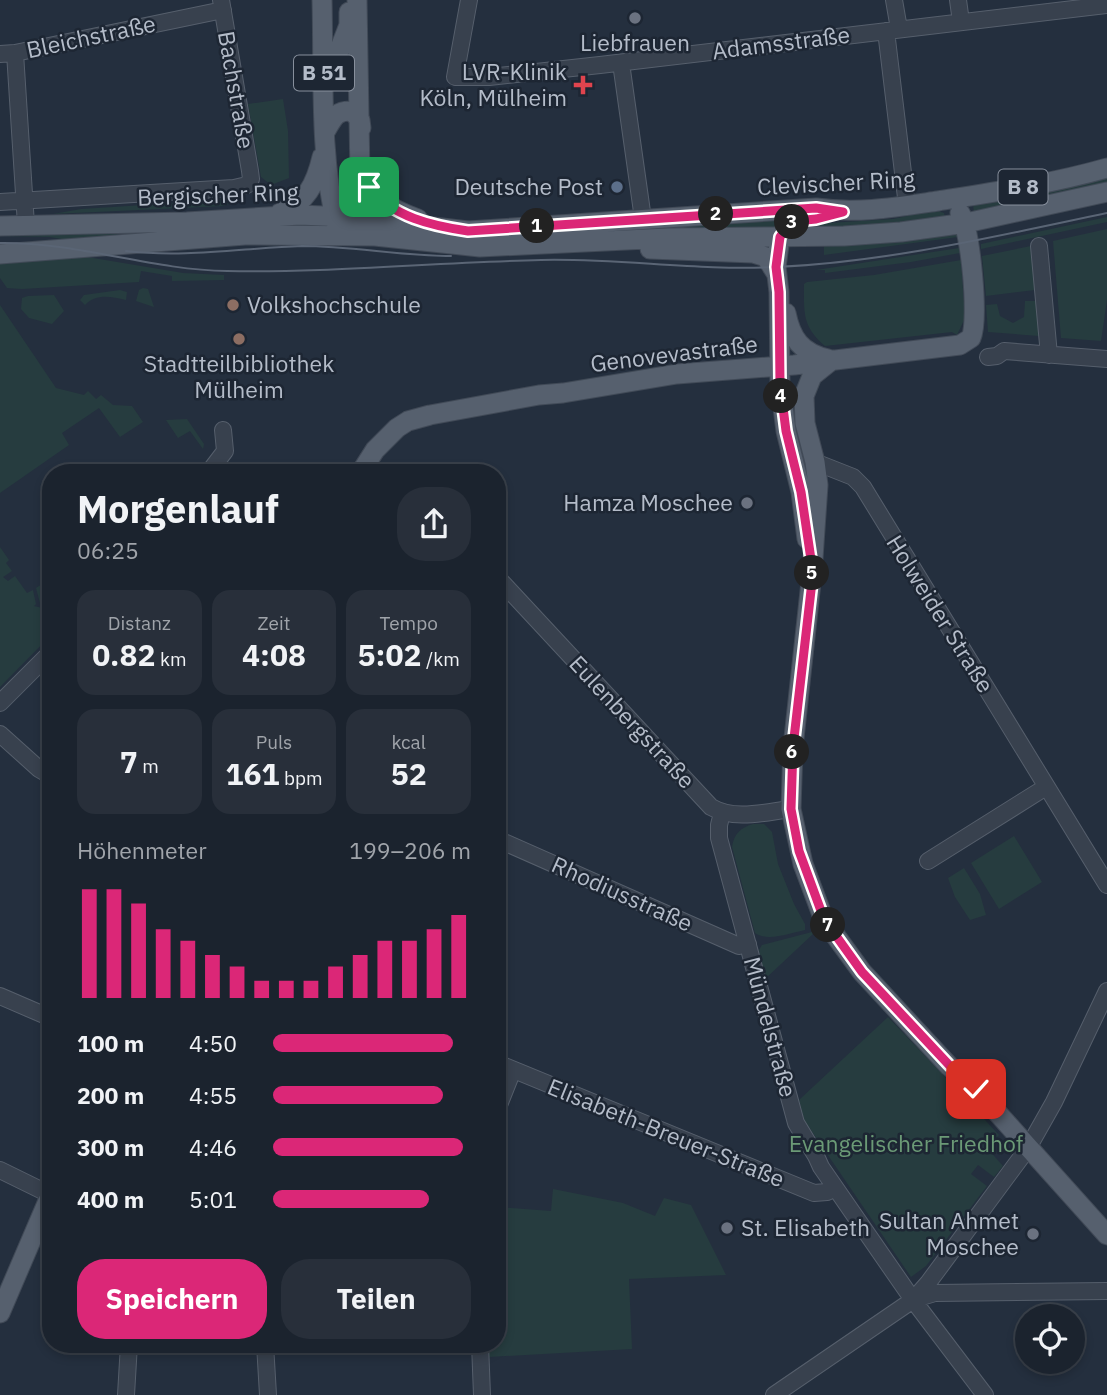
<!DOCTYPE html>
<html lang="de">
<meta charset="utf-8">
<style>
body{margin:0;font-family:"IBM Plex Sans",sans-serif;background:#282f3a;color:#f1f3f6;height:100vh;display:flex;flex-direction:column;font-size:26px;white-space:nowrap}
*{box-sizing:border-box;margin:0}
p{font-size:23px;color:#a0a4aa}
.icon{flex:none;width:38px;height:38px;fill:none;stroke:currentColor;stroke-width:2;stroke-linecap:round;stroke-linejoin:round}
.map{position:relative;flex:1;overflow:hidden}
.drawer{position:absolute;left:42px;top:464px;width:464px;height:889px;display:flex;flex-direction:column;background:#1b232e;border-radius:28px;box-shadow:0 4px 10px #0003,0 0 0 2px #39404a}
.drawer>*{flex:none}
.buttons{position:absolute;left:1015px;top:1304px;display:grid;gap:14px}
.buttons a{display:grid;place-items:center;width:70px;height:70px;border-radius:50%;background:#1b232e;box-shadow:0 4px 10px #0003,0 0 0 2px #39404a;font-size:35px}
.pin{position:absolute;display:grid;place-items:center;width:60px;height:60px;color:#fff;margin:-30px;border-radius:14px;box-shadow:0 4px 10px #0006}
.km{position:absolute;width:35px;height:35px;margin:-18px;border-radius:50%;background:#222;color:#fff;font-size:19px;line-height:35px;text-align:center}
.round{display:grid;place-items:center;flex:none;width:74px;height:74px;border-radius:28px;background:#282f3a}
.overview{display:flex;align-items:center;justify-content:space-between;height:119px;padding:0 35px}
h1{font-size:38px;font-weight:700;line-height:52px}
.metrics{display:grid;grid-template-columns:repeat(3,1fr);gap:10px;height:119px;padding:7px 35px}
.metrics div{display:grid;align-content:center;border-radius:18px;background:#282f3a;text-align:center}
.metrics b{font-size:30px;font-weight:700}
.metrics small{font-size:19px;font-weight:400}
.metrics p{font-size:19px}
.chart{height:196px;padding:14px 35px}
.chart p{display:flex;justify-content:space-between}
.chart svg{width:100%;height:126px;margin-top:7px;stroke:#db2777;stroke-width:6}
.button{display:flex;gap:14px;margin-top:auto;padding:14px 35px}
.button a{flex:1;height:80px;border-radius:28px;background:#db2777;color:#fff;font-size:28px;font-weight:700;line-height:80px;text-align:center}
.button a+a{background:#282f3a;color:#f1f3f6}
ul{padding:0 35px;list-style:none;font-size:23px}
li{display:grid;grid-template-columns:112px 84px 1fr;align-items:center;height:52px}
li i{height:18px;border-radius:9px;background:#db2777}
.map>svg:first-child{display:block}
.green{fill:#263c3f}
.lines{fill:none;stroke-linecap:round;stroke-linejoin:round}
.minor-casing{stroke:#565f6c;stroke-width:18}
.major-casing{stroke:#414a57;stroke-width:21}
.minor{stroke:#38414e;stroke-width:16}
.major{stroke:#56606e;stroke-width:19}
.tram{stroke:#5a6575;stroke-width:2}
.route-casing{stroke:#fff;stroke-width:14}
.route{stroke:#db2777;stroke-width:9}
.worship-dot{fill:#6b7280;stroke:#1d2633;stroke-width:2.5}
.health-dot{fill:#e0444e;stroke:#1d2633;stroke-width:2.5}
.service-dot{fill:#5c6f8a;stroke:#1d2633;stroke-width:2.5}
.education-dot{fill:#8d6e63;stroke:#1d2633;stroke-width:2.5}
.labels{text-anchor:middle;stroke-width:5;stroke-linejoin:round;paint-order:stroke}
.shield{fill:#1d2633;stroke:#878f9c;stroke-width:2}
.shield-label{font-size:21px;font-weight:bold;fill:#b4bcc9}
.street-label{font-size:23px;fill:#b4bcc9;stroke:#1d2633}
.poi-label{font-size:23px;fill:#b4bcc9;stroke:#1d2633;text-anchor:end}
.park-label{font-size:23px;fill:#6b9a76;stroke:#1d2633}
</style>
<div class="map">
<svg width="1107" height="1395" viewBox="0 0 1107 1395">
<rect width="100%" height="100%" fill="#242f3e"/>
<path class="green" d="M 283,99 L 288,131 L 289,178 L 271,185 L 261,177 L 248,104 Z
M 1107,177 L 1107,184 L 974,213 L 973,205 Z
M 231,198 L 236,201 L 224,206 L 53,214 L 81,209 L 191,202 Z
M 935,210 L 944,213 L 945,218 L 813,230 L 812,224 L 893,219 Z
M 1107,217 L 1107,222 L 981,249 L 981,244 Z
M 784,218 L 776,227 L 490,237 Z
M 223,228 L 120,234 L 80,242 L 50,237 L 0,236 L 0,232 Z
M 1107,229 L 1107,300 L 1101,341 L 1061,338 L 1053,241 Z
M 958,232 L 958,237 L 824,255 L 824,245 Z
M 1031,246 L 1035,290 L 986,296 L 982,256 Z
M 959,248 L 960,253 L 911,262 L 825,273 L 825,270 L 816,270 Z
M 75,255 L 183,273 L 224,275 L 224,280 L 172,281 L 172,276 L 141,271 L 139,282 L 22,289 L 7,288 L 0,278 L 0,260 Z
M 961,260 L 965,318 L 957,335 L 952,332 L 825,346 C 802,326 804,313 804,284 L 807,282 L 874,275 Z
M 143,288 L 148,289 L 154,307 L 136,301 L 139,290 Z
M 120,290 L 127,292 L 126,300 C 111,297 97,293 85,305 L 80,300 L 84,295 Z
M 54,295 L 64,311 L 52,324 L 29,318 L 21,309 L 22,298 L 28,296 Z
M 1025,301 L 1036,301 L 1039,336 L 988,332 L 986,305 L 997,304 L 1000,316 L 1013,323 L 1024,317 Z
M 0,305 L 56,388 L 84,395 L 88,391 L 96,399 L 101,395 L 113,405 L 132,406 L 143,422 L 120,437 L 99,408 L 62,433 L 69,445 L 0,493 Z
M 187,419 L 204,444 L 203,449 L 190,431 L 178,438 L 166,420 Z
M 0,547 L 9,560 L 6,563 L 12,571 L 3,577 L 8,581 L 15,576 L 27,593 L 33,590 L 36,604 L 34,606 L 51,610 L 51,635 L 0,687 Z
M 51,578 L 51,598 L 40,603 L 36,588 Z
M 753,824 L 764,824 L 772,832 L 778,864 L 794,904 L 805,924 L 805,930 C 790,933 768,942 755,933 L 732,847 C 734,834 740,828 753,824 Z
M 1014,836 L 1042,882 L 999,909 L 971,863 Z
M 964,868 L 980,894 L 986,915 L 970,920 L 955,897 L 948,878 Z
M 812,932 L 813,934 L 765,979 L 759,950 L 762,945 Z
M 888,1017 L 947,1079 L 947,1085 L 953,1091 L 958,1091 L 999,1135 L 987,1148 L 1003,1166 L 994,1177 L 978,1165 L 971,1174 L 987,1186 L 926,1266 L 911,1277 L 804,1120 L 799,1100 Z
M 553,1189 L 623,1203 L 655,1216 L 664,1198 L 691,1205 L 726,1275 L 629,1279 L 632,1349 L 489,1357 L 488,1344 L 497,1344 L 497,1207 L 551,1211 Z"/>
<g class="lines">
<g class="minor-casing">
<path id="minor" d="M 469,0 L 455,77 L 489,77 L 600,65 L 1107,5
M 894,0 L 899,29
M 958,0 L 961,22
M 886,31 L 907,206
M 15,53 L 26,225
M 0,54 L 15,53 L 223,10
M 621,63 L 643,219
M 0,202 L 234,188 L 247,185 L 251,179 L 250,171 L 221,0
M 1039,246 L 1049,355
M 988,357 L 997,356 L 1004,351 L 1107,359
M 815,462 L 853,477 L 863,487 L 1107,885
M 209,472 L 225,451 L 223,430
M 497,577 L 711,807 C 735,821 765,812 791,809
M 0,703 L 51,652
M 0,734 L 39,769 L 51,776
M 722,813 L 719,825 L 719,838 L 796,1123 L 816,1156 L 821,1167 L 913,1300 L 985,1395
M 497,839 L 739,946 L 748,944
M 928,861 L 1046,787
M 0,996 L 51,1018
M 497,1063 L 814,1193 L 827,1192 L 835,1188
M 497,1110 L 513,1070
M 0,1170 L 51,1195
M 915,1299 L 935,1293 L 1107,1291
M 265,1344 L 268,1395
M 480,1344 L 482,1395
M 126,1395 L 129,1344
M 774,1395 L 913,1300 L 928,1283 L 1028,1148 L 1054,1102 L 1107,991"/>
</g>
<g class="major-casing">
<path id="major" d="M 322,0 C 324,74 319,155 337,226
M 328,79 L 349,25 L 349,12
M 325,132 C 333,119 335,110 352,111 L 360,120 L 361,128
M 364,165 C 366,197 391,209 418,219
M 280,213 C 306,204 316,183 322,157
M 0,226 L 187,222 L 300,215 L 346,217 L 468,231 L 816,208 C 858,214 897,207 938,201 C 995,192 1051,184 1107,168
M 342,227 L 360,176 L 357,0
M 786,228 L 780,237 L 776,267 L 779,292 L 780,384 L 786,431 L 801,492 L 807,539
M 650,249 L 753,253 L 766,257 L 776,273
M 0,254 L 245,235 L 375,236 L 480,247 L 668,238 L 844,236 L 901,232 L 966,223 L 1107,192
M 786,313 C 791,338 801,353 828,359
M 832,360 L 812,376 L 804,396 L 805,423 L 815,462 L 818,485 L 812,573 L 793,747 L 791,809 L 803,864 L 824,920 L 862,972 L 949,1066 L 976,1089 L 1107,1235
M 361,472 L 375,450 L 397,428 L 408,421 L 430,415 L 539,395 L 563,393 L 677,374 L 794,365 L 960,345 L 971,338 C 979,320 971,231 960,213
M 0,1313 L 51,1194"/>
</g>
<use href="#minor" class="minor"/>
<use href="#major" class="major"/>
<path class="tram" d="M 0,243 C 77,242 151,270 227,271 C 332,273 436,262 541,260 C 619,258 697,271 776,267 C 888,262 997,236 1107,213
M 126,251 C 185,258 243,248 302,246 C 352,246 401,256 451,256"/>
</g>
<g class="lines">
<g class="route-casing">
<path id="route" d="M 369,187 C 392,217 433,226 468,231 L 816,208 L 843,212 L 816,219 L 795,221 L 789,224 L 780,237 L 776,267 L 779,292 L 780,384 L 786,431 L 801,492 L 813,573 L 793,747 L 791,809 L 799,851 L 824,919 L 862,972 L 950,1066 L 976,1089"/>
</g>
<use href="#route" class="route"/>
</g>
<g class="worship-dot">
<circle cx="635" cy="18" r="7"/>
<circle cx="747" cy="503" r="7"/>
<circle cx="727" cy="1228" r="7"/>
<circle cx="1033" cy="1234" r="7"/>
</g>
<path class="health-dot" d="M579.5 74.5h7v7h7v7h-7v7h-7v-7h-7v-7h7z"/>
<circle class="service-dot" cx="617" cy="187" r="7"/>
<g class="education-dot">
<circle cx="233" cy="305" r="7"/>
<circle cx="239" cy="339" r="7"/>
</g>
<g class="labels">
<g class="shield">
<rect x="294" y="55.5" width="60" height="35" rx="5"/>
<rect x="998.5" y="169.5" width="49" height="35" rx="5"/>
</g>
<g class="shield-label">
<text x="324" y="80">B 51</text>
<text x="1023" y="194">B 8</text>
</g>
<g class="street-label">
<text transform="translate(91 37) rotate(-12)" y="8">Bleichstraße</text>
<text transform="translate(781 43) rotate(-7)" y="8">Adamsstraße</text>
<text transform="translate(236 90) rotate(80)" y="8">Bachstraße</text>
<text transform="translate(836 183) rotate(-3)" y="8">Clevischer Ring</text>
<text transform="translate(218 195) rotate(-2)" y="8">Bergischer Ring</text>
<text transform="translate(674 354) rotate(-7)" y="8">Genovevastraße</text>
<text transform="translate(940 614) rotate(58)" y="8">Holweider Straße</text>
<text transform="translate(632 722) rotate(47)" y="8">Eulenbergstraße</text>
<text transform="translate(622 894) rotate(24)" y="8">Rhodiusstraße</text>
<text transform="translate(770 1027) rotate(75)" y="8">Mündelstraße</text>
<text transform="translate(666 1133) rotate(22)" y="8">Elisabeth-Breuer-Straße</text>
</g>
<g class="poi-label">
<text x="635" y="51" text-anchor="middle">Liebfrauen</text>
<text x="567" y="80">LVR-Klinik<tspan x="567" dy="26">Köln, Mülheim</tspan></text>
<text x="603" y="195">Deutsche Post</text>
<text x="247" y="313" text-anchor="start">Volkshochschule</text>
<text x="239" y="372" text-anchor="middle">Stadtteilbibliothek<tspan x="239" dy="26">Mülheim</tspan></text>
<text x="733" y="511">Hamza Moschee</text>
<text x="1019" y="1229">Sultan Ahmet<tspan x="1019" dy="26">Moschee</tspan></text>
<text x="741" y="1236" text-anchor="start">St. Elisabeth</text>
</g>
<g class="park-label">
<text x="906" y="1152">Evangelischer Friedhof</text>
</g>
</g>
</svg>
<div class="buttons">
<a><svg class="icon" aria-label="locate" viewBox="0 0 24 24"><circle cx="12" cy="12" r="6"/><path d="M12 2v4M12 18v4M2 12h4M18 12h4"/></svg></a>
</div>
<div class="pin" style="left:369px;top:187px;background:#1e9e55"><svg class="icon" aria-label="arrive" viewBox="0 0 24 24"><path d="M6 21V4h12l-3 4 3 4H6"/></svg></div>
<div class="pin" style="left:976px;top:1089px;background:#d93025"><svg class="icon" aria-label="check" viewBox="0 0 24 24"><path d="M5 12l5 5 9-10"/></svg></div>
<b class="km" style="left:537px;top:226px">1</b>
<b class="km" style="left:716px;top:214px">2</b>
<b class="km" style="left:792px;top:222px">3</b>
<b class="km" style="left:781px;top:396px">4</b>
<b class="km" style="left:812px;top:573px">5</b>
<b class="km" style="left:792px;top:752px">6</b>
<b class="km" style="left:828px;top:925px">7</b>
<section class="drawer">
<div class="overview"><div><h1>Morgenlauf</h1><p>06:25</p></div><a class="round"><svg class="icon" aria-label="share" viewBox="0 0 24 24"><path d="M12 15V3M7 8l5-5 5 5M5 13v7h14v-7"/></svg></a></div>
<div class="metrics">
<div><p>Distanz</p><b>0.82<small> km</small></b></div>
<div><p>Zeit</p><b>4:08</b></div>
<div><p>Tempo</p><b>5:02<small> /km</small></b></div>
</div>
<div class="metrics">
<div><b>7<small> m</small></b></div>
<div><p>Puls</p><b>161<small> bpm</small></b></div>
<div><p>kcal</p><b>52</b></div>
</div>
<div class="chart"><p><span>Höhenmeter</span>199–206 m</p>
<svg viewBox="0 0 160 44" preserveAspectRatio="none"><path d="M5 44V6M15 44V6M25 44V11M35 44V20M45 44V24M55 44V29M65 44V33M75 44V38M85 44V38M95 44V38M105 44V33M115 44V29M125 44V24M135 44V24M145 44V20M155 44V15"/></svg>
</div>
<ul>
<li><b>100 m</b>4:50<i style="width:91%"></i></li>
<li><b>200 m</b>4:55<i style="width:86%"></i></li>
<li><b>300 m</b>4:46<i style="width:96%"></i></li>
<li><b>400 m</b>5:01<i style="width:79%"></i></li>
</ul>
<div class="button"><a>Speichern</a><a>Teilen</a></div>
</section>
</div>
